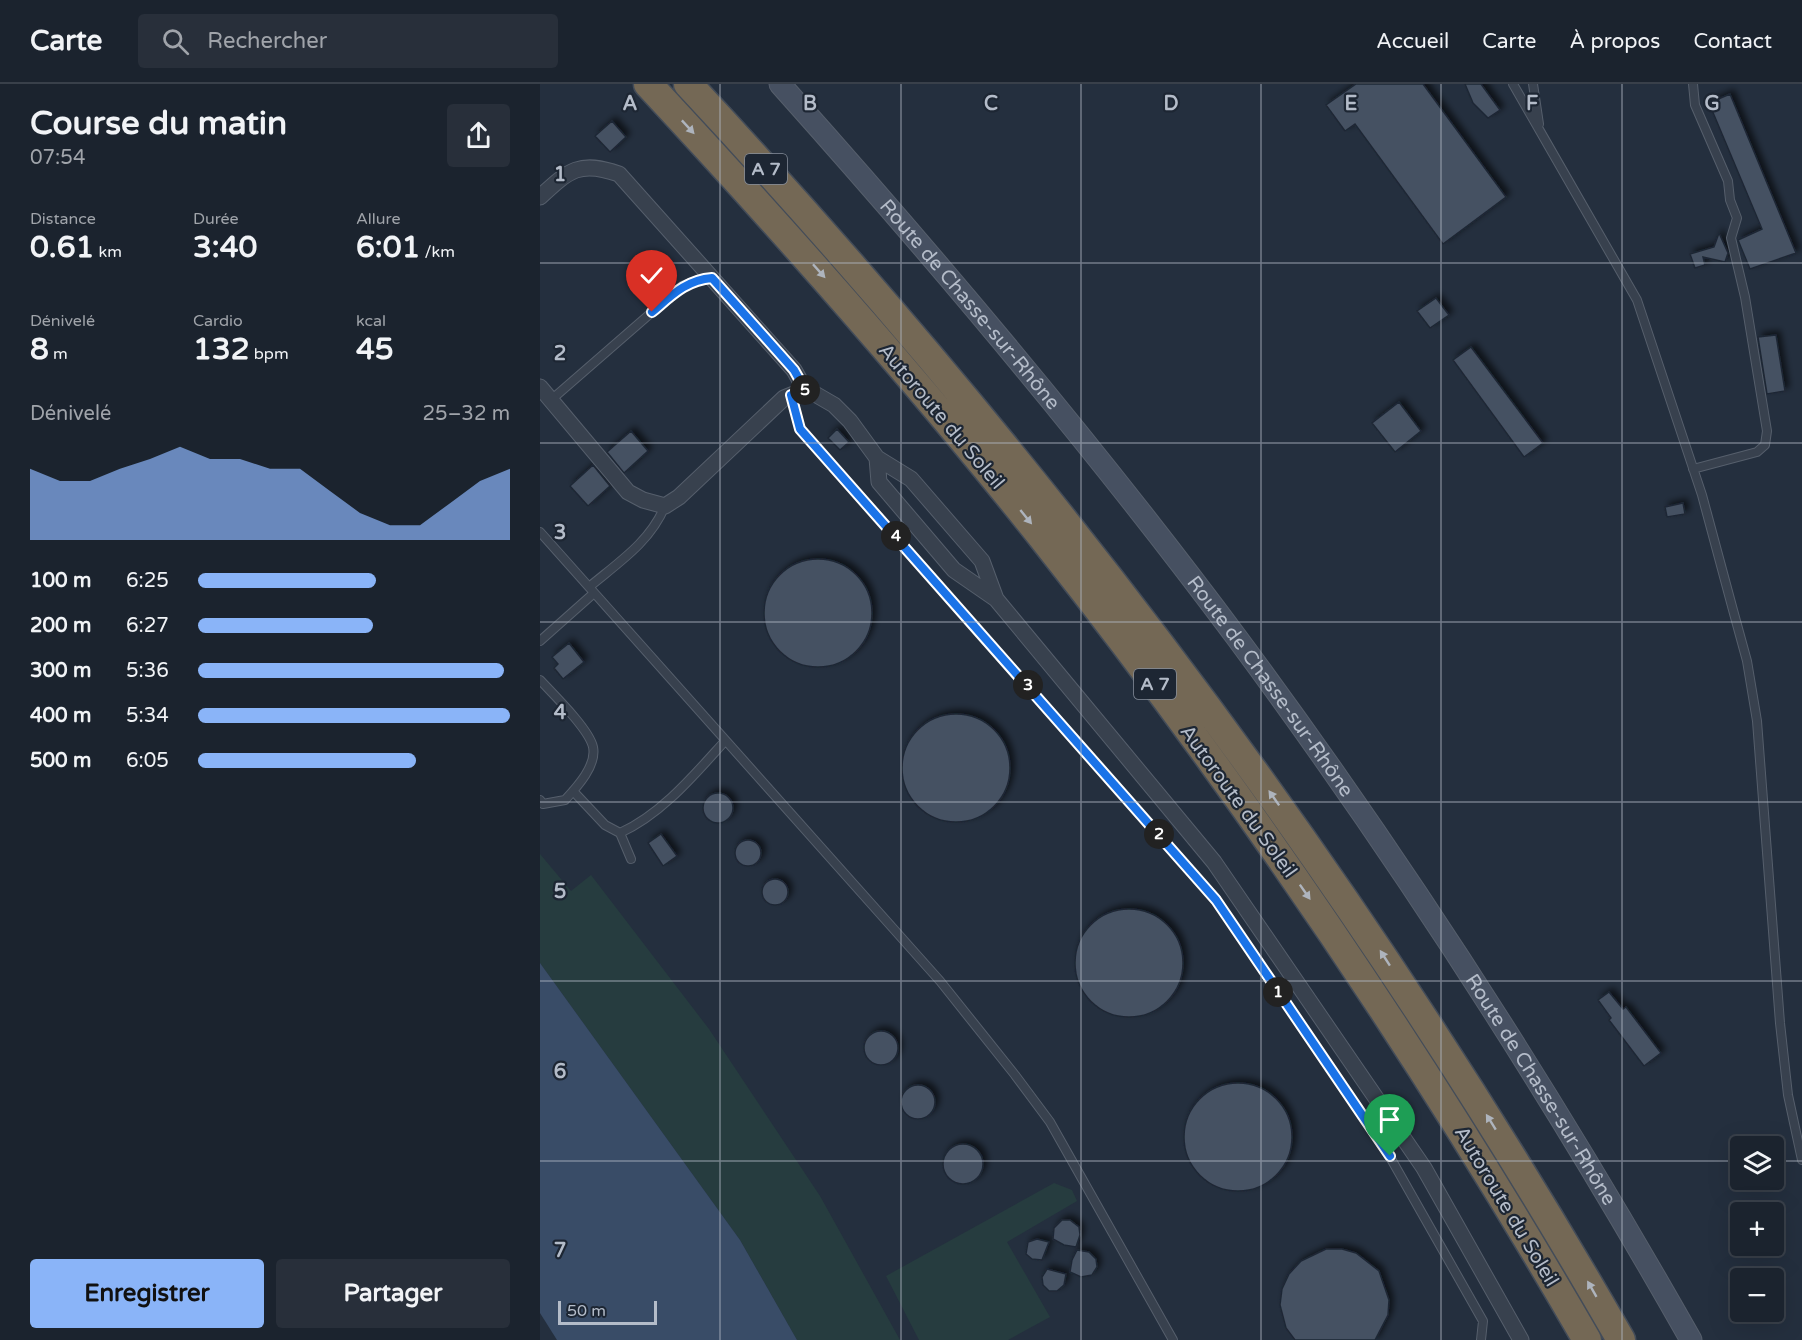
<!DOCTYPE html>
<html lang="fr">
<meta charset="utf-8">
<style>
body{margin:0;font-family:"Varela Round",sans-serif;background:#282f3a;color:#f1f3f6;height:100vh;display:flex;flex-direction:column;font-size:22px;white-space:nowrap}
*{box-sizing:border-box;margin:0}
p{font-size:20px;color:#a0a4aa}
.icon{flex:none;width:33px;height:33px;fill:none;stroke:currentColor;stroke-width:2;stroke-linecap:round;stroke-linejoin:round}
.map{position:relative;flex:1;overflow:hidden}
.sheet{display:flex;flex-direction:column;background:#1b232e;width:540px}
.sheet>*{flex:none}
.fabs{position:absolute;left:1190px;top:1052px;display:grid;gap:12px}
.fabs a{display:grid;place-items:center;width:54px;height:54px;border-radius:6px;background:#1b232e;box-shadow:0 6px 24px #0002,0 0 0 2px #39404a;font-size:30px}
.scale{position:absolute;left:18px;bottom:15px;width:99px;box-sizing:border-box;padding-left:6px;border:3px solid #b4bcc9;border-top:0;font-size:16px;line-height:21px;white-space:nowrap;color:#b4bcc9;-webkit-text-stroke:4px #1d2633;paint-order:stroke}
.pin{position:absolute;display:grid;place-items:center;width:51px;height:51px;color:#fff;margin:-62px -26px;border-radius:50% 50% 50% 0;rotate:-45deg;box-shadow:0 0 6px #0007}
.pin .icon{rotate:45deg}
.km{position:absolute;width:30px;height:30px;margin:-15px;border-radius:50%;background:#222;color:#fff;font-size:16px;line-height:30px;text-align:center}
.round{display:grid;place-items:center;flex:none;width:63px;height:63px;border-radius:6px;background:#282f3a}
.summary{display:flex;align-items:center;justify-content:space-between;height:102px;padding:0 30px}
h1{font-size:33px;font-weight:800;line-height:45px}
.metrics{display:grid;grid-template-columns:repeat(3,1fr);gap:9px;height:102px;padding:6px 30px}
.metrics div{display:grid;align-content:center}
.metrics b{font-size:30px;font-weight:800}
.metrics small{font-size:16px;font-weight:400}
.metrics p{font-size:16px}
.chart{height:168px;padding:12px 30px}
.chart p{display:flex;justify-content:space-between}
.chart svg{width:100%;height:108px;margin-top:6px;fill:#8ab4f8;opacity:.7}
.cta{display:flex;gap:12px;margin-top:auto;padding:12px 30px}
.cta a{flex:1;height:69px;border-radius:6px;background:#8ab4f8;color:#111;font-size:24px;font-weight:800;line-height:69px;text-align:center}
.cta a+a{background:#282f3a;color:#f1f3f6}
ul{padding:0 30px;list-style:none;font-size:20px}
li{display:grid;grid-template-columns:96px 72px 1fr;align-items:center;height:45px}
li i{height:15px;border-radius:8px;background:#8ab4f8}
header{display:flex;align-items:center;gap:36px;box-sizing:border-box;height:84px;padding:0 30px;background:#1b232e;border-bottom:2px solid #39404a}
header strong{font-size:28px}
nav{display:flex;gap:33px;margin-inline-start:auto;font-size:21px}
.search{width:420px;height:54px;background:#282f3a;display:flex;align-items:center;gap:15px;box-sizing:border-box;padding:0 21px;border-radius:6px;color:#a0a4aa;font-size:22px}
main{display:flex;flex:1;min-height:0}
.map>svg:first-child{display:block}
.green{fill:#263c3f}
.water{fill:#394c67}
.building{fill:#455162;stroke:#1f2835;stroke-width:1.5;filter:url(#shadow)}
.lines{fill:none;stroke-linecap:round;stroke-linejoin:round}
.service-casing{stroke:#565f6c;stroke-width:10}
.minor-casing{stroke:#565f6c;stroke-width:17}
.secondary-casing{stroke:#565f6c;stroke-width:23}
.motorway-casing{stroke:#434c59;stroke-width:31}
.service{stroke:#38414e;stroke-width:8}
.minor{stroke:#38414e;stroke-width:15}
.secondary{stroke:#465061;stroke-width:21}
.motorway{stroke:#746855;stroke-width:28}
.oneway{fill:#aeb4bd}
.route-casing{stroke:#fff;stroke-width:12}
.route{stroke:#1a73e8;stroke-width:8}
.grid{fill:none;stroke:#b4bcc9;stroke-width:1.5;stroke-opacity:0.55}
.labels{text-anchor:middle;stroke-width:4.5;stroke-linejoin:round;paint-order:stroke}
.shield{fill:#1d2633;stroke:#878f9c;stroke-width:1.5}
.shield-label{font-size:18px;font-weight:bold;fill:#b4bcc9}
.street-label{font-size:20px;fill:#b4bcc9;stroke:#1d2633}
.grid-label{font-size:20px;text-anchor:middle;font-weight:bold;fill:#b4bcc9;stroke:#1d2633;stroke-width:4.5;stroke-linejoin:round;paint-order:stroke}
</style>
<header>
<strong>Carte</strong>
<div class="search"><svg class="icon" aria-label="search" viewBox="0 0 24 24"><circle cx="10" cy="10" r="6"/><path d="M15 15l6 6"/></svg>Rechercher</div>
<nav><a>Accueil</a><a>Carte</a><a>À propos</a><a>Contact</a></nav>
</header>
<main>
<section class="sheet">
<div class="summary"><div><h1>Course du matin</h1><p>07:54</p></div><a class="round"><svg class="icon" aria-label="share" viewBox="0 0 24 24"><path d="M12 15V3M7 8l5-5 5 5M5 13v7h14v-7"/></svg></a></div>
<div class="metrics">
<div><p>Distance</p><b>0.61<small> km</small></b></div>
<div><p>Durée</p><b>3:40</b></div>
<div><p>Allure</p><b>6:01<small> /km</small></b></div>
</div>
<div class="metrics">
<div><p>Dénivelé</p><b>8<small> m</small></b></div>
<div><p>Cardio</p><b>132<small> bpm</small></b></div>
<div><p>kcal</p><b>45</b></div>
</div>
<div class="chart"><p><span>Dénivelé</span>25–32 m</p>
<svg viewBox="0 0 160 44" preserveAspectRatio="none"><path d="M0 44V15L10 20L20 20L30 15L40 11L50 6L60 11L70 11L80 15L90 15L100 24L110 33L120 38L130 38L140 29L150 20L160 15V44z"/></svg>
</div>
<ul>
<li><b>100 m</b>6:25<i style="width:57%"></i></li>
<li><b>200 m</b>6:27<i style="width:56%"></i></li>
<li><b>300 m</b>5:36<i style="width:98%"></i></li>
<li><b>400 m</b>5:34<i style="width:100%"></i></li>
<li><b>500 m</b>6:05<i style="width:70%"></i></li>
</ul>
<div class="cta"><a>Enregistrer</a><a>Partager</a></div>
</section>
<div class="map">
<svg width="1262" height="1256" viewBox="0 0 1262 1256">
<defs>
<filter id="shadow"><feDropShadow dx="4" dy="-4" stdDeviation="3" flood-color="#0009"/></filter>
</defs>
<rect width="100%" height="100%" fill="#242f3e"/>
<path class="green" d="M 0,770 L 31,807 L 51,791 L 169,945 L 280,1112 L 360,1256 L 257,1256 L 200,1156 L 0,879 Z
M 514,1099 L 532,1106 L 537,1117 L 467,1158 L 510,1233 L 468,1256 L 379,1256 L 346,1192 Z"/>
<path class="water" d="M 0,879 L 200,1156 L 257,1256 L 17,1256 L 0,1229 Z"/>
<path class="building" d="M 816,0 L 883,0 L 966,113 L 903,160 L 815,40 L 805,47 L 786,21 Z
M 925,0 L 941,0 L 960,26 L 948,34 L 933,19 Z
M 1190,10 L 1256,169 L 1210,185 L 1198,156 L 1222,145 L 1169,19 Z
M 72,37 L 86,53 L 70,68 L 55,52 Z
M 1179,149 L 1188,169 L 1185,178 L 1163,173 L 1165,181 L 1155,184 L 1150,170 L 1174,163 Z
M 896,214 L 909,231 L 890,244 L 877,227 Z
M 1236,251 L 1245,307 L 1227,310 L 1218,253 Z
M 931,263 L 1003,359 L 984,373 L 913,276 Z
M 859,318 L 881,347 L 855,368 L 832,339 Z
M 297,345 L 309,358 L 300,366 L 288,354 Z
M 91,347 L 108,367 L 84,389 L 67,368 Z
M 53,381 L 70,402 L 48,422 L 30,402 Z
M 1143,419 L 1145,430 L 1127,433 L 1125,423 Z
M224 529a54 54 0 1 1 108 0a54 54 0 1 1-108 0Z
M 29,559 L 44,578 L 23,595 L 14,584 L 18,580 L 12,573 Z
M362 684a54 54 0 1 1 108 0a54 54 0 1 1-108 0Z
M163 724a15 15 0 1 1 30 0a15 15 0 1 1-30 0Z
M 121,750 L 137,772 L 123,782 L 108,759 Z
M195 769a13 13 0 1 1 26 0a13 13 0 1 1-26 0Z
M222 808a13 13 0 1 1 26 0a13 13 0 1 1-26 0Z
M535 879a54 54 0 1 1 108 0a54 54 0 1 1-108 0Z
M 1069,908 L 1083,925 L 1086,923 L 1121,969 L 1104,982 L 1069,936 L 1071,934 L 1058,916 Z
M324 964a17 17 0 1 1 34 0a17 17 0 1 1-34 0Z
M644 1053a54 54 0 1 1 108 0a54 54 0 1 1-108 0Z
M361 1018a17 17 0 1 1 34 0a17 17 0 1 1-34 0Z
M403 1080a20 20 0 1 1 40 0a20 20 0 1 1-40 0Z
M 522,1136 L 530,1136 L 539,1143 L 540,1151 L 536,1163 L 524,1161 L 513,1155 L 514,1144 Z
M 497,1155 L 509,1158 L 502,1176 L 492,1175 L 486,1170 L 488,1158 Z
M 786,1165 L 802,1165 L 816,1169 L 839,1187 L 849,1216 L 848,1231 L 835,1256 L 755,1256 L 746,1244 L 740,1221 L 742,1205 L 749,1190 L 761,1177 Z
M 537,1166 L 549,1168 L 556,1175 L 557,1183 L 552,1191 L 541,1193 L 530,1188 L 532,1176 Z
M 507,1185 L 526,1190 L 524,1201 L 517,1207 L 509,1207 L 503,1201 L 502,1193 Z"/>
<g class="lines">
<g class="service-casing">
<path id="service" d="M 973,0 L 1097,216 L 1162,411 L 1193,526 L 1207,577 L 1217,637 L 1240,939 L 1248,1011 L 1262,1076
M 993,0 L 999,40
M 251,311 L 260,345 L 676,816 L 850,1073 L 943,1237 L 941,1256
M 11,316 L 142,202 L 161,195 L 172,194
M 1153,385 L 1217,368 L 1225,361 L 1227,347 L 1205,213 L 1191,154 L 1197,134 L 1190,116 L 1188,97 L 1155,21 L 1153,0
M 0,448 L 400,897 L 475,991 L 510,1038 L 633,1256
M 49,503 C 79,478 110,458 125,422
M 0,557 L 54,509
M 0,596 C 13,610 49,645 53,663 C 57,682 36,704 25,716 L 3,720 L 0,716
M 33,707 L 65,741 L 80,749 C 122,730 155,690 185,657
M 80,749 L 91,775"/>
</g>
<g class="minor-casing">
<path id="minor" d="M 0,113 C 29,86 40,76 79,90 L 254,286 L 267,309
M 0,303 L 88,408 L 103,416 L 125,422 L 139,413 L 244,314 L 259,308 L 275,310 L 294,321 L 310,337 L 337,374 L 371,395 L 442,477 L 456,515 L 674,778 L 884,1084 L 981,1256
M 337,374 L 339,398 L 414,486 L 456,515"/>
</g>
<g class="secondary-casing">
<g id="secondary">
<path id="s1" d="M 240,0 C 400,179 554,362 697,554 C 863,778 1014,1014 1151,1256"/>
</g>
</g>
<g class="motorway-casing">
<path id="motorway" d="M 108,0 C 245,147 377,296 502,453 C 703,707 885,976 1047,1256
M 148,0 C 505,383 820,801 1081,1256"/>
</g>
<use href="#service" class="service"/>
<use href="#minor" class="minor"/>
<use href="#secondary" class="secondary"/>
<use href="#motorway" class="motorway"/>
</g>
<defs><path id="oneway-solid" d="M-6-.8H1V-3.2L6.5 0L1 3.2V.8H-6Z" transform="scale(1.5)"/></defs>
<g class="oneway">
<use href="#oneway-solid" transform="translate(148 43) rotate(47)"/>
<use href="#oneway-solid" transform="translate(279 187) rotate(48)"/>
<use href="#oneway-solid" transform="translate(486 433) rotate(51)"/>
<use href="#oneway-solid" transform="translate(734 714) rotate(-125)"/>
<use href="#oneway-solid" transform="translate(765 808) rotate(55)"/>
<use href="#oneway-solid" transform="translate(845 874) rotate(-123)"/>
<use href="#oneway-solid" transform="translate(951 1038) rotate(-122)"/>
<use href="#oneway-solid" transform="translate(1052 1205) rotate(-120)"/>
</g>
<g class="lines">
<g class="route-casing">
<path id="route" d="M 112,228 C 131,212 146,196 172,194 L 254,286 L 267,309 L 259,308 L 251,311 L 260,345 L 676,816 L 850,1072"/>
</g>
<use href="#route" class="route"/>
</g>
<path class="grid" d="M 180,0 L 180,1256M 361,0 L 361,1256M 541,0 L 541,1256M 721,0 L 721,1256M 901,0 L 901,1256M 1082,0 L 1082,1256M 0,179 L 1262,179M 0,359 L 1262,359M 0,538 L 1262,538M 0,718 L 1262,718M 0,897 L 1262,897M 0,1077 L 1200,1077M 1233,1077 L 1262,1077"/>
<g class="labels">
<g class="shield">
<rect x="205" y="70" width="42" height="30" rx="4.5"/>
<rect x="594" y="585" width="42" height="30" rx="4.5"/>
</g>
<g class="shield-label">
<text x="226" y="91">A 7</text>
<text x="615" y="606">A 7</text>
</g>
<g class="street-label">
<text dy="7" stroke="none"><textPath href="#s1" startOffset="291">Route de Chasse-sur-Rhône</textPath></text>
<text transform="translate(402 332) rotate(50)" y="7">Autoroute du Soleil</text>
<text dy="7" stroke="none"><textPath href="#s1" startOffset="777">Route de Chasse-sur-Rhône</textPath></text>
<text transform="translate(699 717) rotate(54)" y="7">Autoroute du Soleil</text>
<text dy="7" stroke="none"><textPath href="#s1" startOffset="1263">Route de Chasse-sur-Rhône</textPath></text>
<text transform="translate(967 1122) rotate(59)" y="7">Autoroute du Soleil</text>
</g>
</g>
<g class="grid-label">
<text x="90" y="26">A</text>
<text x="270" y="26">B</text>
<text x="451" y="26">C</text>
<text x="631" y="26">D</text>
<text x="811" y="26">E</text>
<text x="992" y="26">F</text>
<text x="1172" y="26">G</text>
<text x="20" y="97">1</text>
<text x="20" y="276">2</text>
<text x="20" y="455">3</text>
<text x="20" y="635">4</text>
<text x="20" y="814">5</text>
<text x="20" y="994">6</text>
<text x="20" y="1173">7</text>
</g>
</svg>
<div class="fabs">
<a><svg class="icon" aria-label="layers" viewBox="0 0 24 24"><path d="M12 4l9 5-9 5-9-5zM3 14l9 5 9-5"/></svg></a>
<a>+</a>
<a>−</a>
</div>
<div class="scale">50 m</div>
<div class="pin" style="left:850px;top:1072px;background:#1e9e55"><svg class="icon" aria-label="arrive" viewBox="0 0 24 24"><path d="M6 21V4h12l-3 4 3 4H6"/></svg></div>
<div class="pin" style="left:112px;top:228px;background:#d93025"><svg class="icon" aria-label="check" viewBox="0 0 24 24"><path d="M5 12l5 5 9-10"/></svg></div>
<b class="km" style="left:738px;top:908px">1</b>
<b class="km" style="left:619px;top:750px">2</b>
<b class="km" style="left:488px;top:601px">3</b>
<b class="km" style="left:356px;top:452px">4</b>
<b class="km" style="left:265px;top:306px">5</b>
</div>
</main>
